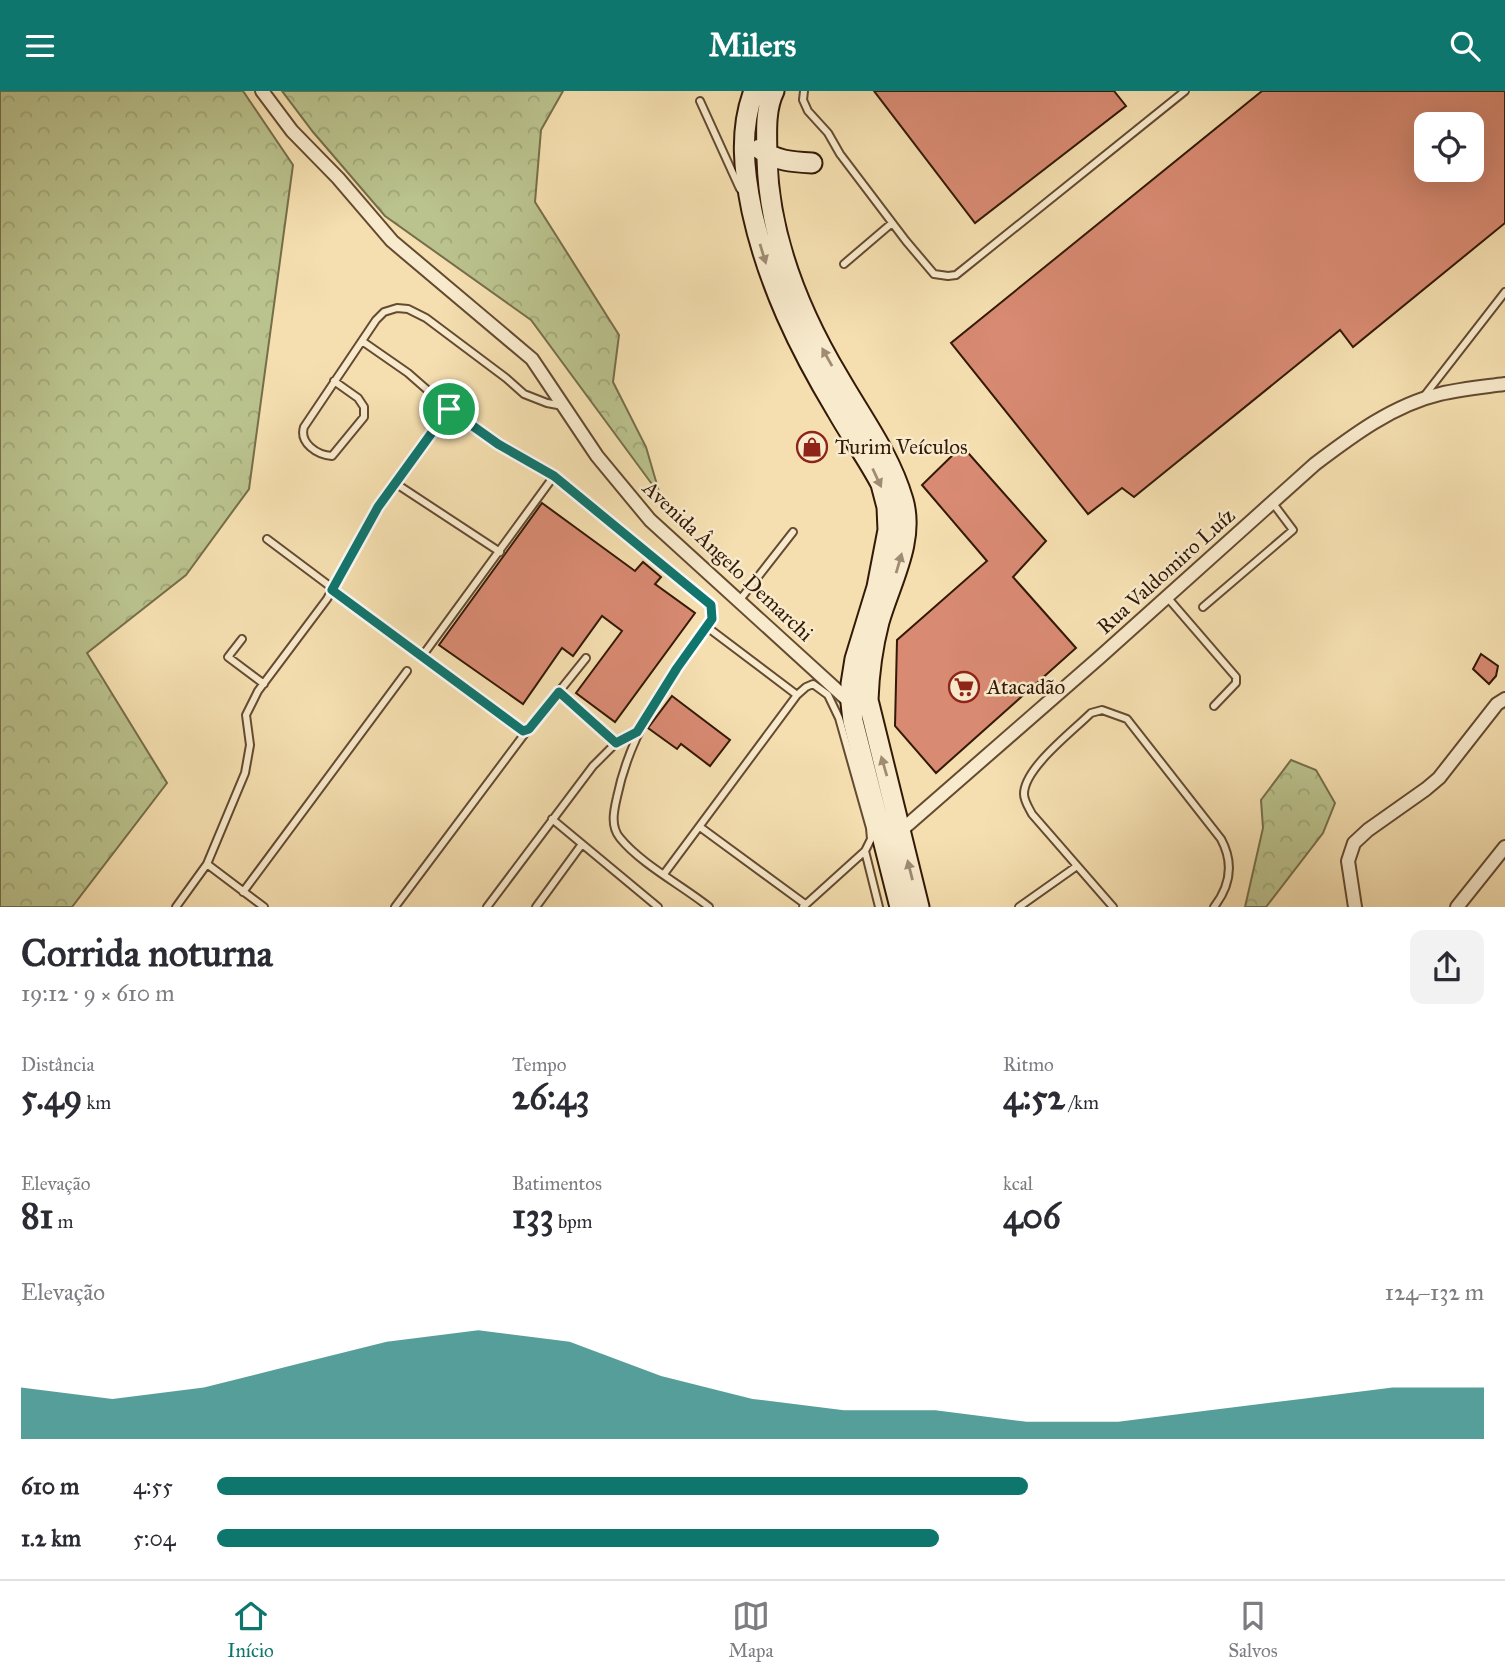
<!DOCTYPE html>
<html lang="pt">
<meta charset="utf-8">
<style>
body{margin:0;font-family:"IM FELL Great Primer",serif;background:#f2f2f3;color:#2b2b33;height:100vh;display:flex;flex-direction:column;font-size:26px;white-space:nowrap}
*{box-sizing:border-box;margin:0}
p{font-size:23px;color:#7c7c81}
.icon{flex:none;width:38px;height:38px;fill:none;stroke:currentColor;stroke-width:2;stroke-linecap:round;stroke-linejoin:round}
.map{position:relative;height:816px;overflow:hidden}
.panel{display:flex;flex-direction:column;background:#fff;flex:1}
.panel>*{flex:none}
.tools{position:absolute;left:1414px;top:21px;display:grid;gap:14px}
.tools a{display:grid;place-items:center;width:70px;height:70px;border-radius:14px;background:#fff;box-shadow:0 7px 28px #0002;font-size:35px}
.pin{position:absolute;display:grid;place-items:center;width:60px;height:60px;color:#fff;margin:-30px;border:4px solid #fff;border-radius:50%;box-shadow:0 2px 7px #0007}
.round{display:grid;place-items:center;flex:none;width:74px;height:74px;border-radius:14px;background:#f2f2f3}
.summary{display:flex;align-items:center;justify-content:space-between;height:119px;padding:0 21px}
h1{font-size:38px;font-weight:700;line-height:52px}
.figures{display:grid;grid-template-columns:repeat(3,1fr);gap:10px;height:119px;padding:7px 21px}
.figures div{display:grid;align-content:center}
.figures b{font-size:35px;font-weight:700}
.figures small{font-size:19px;font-weight:400}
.figures p{font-size:19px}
.chart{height:196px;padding:14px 21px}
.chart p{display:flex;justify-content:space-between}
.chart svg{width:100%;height:126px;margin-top:7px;fill:#0f766e;opacity:.7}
ul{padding:0 21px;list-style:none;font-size:23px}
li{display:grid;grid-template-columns:112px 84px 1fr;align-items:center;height:52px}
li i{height:18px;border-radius:9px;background:#0f766e}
header{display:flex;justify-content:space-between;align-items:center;height:91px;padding:0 21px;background:#0f766e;color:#fff;font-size:32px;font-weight:700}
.tabs{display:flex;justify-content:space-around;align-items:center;height:98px;border-top:2px solid #e1e1e2;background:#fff;font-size:19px;color:#7c7c81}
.tabs a{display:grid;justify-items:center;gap:4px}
.tabs .selected{color:#0f766e}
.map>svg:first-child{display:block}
.forest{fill:url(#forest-crowns);stroke:#766e4a;stroke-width:2}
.building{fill:#d88a72;stroke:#331907;stroke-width:2;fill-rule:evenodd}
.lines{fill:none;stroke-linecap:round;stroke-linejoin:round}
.service-casing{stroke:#644a31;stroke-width:10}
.minor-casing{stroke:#644a31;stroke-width:16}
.secondary-casing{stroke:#331907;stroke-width:23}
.service{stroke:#f8eacc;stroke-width:6}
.minor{stroke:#f8eacc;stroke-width:12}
.secondary{stroke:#f8eacc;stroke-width:19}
.oneway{fill:#9f8c73}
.route-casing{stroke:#fff;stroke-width:14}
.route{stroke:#0f766e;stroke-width:9}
.labels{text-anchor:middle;stroke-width:5;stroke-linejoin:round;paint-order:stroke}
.poi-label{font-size:21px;fill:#331907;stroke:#f8eacc;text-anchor:start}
.street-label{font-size:21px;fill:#331907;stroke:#f8eacc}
</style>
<header><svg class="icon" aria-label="menu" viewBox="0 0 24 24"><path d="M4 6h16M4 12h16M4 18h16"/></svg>Milers<svg class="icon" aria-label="search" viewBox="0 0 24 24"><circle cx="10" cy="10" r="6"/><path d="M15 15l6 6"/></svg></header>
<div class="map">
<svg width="1505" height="816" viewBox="0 0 1505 816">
<defs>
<pattern id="forest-crowns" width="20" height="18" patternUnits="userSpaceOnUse" patternTransform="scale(1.75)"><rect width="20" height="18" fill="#bac28d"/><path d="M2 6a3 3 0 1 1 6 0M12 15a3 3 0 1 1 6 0" fill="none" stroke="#a0a678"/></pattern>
</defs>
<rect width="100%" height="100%" fill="#f5dfb0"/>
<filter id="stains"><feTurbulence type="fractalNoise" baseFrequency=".00286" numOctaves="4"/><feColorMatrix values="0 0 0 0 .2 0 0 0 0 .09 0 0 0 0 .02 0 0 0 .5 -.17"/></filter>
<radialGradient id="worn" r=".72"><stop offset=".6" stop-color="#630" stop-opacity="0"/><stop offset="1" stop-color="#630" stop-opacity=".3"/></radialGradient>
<path class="forest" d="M 0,0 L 243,0 L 293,74 L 249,398 L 186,484 L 87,562 L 167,692 L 72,816 L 0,816 Z
M 282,0 L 563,0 L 541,39 L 535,111 L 619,244 L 613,291 L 646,356 L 660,404 L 531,229 L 385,125 L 313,41 Z
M 1291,669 L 1316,679 L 1335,712 L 1323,742 L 1266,816 L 1245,816 L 1263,737 L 1261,709 Z"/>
<path class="building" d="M 874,0 L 1114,0 L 1126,15 L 975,132 Z
M 1262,0 L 1505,0 L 1505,132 L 1353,256 L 1340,239 L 1134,406 L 1122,397 L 1088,423 L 951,252 ZM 1426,33 L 1472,33 L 1472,79 L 1426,79 Z
M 962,355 L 1046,450 L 1013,486 L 1076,557 L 936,682 L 895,635 L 897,549 L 987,470 L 922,394 Z
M 542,412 L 635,480 L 643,471 L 661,486 L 655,493 L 695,522 L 615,631 L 576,602 L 622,540 L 602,525 L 573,565 L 562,557 L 523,613 L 439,554 Z
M 1481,563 L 1498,575 L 1496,585 L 1489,593 L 1473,578 Z
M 672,605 L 730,649 L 710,675 L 681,653 L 677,658 L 648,637 Z"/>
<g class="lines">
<g class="service-casing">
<path id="service" d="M 804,0 L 803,9 L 808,20 L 828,42 L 840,63 L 906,150 L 934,183 L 948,185 L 956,184 L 1185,0
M 700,10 L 740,98
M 844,173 L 892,132
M 362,250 L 408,282 L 449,318 L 498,353 L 554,385 L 711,515 L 712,529 L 707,536 L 797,604
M 334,290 L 358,307 L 364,316 L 364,326 L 332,365 C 317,364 299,352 304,336 L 376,229 L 384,221 L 397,217 L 408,218 L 426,227 L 506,287 L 524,303 L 547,312 L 563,315
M 1425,304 L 1505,201
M 395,392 L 500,461
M 267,448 L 523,640 L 529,638 L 586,567
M 1167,506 L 1236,586 L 1236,592 L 1214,615
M 739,510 L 793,441
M 1203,516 L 1293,439 L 1272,411
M 707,536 C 668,591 631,638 617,706 C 614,719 610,735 620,747 C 641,773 683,795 709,816
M 242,548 L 228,566 L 264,593
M 423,564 L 554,385
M 559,601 L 616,652
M 552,728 L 658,816
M 700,736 L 805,813
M 865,760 L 879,816
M 207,773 L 264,816
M 664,783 L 797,604 L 806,596 L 813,593 L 828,604 L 839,627 L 870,737 L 871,748 L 865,760 L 803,816
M 243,801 L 407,580
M 176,816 L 207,773 L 245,682 L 250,654 L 246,624 L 258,600 L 327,508 L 378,416 L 449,318
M 395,816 L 526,641
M 487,816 L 593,675 L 616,652 L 637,641
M 536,816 L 582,753
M 1019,816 L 1077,775
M 1113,816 L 1032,723 C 1029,717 1024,710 1024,703 C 1024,677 1073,640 1091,622 L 1102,619 L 1127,628 L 1221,748 C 1234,772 1231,794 1214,816"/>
</g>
<g class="minor-casing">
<path id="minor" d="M 262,0 L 292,40 L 338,87 L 392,150 L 532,268 L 597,365 L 650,429 L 851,612 L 854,612
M 896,744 L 1100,566 L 1315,373 C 1352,345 1393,314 1440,303 C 1461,298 1483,296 1505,293
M 1355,816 L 1348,770 L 1354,752 L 1368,739 L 1426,698 L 1439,687 L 1497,613 L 1505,608
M 1457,816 L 1505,756"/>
</g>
<g class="secondary-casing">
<path id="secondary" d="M 754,0 C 739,39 744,81 752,120 C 768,193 799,257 837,320 C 851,345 868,368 881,393 L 887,416 L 888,439 L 877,496 L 855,568 L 851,593 L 851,612 L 853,630 L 900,816
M 774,0 C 764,20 767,47 767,68 C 769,145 800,222 839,287 C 862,327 890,364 903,409 C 915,450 890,492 879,531 C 872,558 869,582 868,609 L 919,816
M 760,58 C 775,70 793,71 812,72"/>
</g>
<use href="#service" class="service"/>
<use href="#minor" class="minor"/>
<use href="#secondary" class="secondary"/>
</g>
<defs><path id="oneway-solid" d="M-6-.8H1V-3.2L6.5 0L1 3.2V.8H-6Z" transform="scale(1.75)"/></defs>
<g class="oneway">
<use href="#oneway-solid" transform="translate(763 163) rotate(73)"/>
<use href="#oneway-solid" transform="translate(827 266) rotate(-119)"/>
<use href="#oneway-solid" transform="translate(877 387) rotate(65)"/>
<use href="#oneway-solid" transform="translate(899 472) rotate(-74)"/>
<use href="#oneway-solid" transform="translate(884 675) rotate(-106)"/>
<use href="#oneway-solid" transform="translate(910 779) rotate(-104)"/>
</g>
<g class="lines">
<g class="route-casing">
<path id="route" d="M 449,318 L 498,353 L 554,385 L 711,514 L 712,528 L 677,577 L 637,641 L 616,652 L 559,601 L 529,638 L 523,640 L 332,499 L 378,416 Z"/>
</g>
<use href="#route" class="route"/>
</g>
<defs>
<g id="shop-ring" transform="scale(1.575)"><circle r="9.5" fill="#f8eacc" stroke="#8f2418" stroke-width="1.5"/><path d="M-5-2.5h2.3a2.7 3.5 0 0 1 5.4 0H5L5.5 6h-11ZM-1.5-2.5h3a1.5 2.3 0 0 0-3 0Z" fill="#8f2418"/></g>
<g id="supermarket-ring" transform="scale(1.575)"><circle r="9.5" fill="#f8eacc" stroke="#8f2418" stroke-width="1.5"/><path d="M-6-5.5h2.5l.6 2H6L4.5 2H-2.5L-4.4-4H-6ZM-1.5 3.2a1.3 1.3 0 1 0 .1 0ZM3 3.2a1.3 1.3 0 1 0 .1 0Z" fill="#8f2418"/></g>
</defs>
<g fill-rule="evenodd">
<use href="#shop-ring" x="812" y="356"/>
<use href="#supermarket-ring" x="964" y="596"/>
</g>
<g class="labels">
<g class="poi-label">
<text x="835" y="363">Turim Veículos</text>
<text x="987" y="603">Atacadão</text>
</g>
<g class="street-label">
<text transform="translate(728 470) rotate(43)" y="7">Avenida Ângelo Demarchi</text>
<text transform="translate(1166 480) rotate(-42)" y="7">Rua Valdomiro Luíz</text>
</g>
</g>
<rect width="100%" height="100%" filter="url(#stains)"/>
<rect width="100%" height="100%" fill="url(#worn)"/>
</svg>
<div class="tools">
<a><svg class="icon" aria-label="locate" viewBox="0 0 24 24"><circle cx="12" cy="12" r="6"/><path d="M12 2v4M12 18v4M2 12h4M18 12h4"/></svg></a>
</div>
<div class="pin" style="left:449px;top:318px;background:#1e9e55"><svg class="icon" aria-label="arrive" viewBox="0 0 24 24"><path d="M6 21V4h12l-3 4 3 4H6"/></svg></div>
</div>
<section class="panel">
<div class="summary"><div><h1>Corrida noturna</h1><p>19:12 · 9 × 610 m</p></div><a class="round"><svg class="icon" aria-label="share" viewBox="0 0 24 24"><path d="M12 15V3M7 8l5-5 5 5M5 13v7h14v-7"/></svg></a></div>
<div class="figures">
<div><p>Distância</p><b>5.49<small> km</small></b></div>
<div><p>Tempo</p><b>26:43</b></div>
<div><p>Ritmo</p><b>4:52<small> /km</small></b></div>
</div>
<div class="figures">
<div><p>Elevação</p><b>81<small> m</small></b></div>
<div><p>Batimentos</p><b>133<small> bpm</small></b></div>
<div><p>kcal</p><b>406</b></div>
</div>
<div class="chart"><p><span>Elevação</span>124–132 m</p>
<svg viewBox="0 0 160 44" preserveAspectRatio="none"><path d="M0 44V26L10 30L20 26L30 18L40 10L50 6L60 10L70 22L80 30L90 34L100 34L110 38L120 38L130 34L140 30L150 26L160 26V44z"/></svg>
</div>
<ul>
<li><b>610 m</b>4:55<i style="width:64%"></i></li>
<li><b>1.2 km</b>5:04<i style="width:57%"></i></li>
</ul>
</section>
<nav class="tabs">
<a class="selected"><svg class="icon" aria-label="home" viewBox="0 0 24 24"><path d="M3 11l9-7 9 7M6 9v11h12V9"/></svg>Início</a>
<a><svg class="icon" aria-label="map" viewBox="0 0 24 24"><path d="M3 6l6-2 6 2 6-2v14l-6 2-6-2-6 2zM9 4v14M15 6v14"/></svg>Mapa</a>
<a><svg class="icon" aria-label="saved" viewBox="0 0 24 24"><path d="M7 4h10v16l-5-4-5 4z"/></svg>Salvos</a>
</nav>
